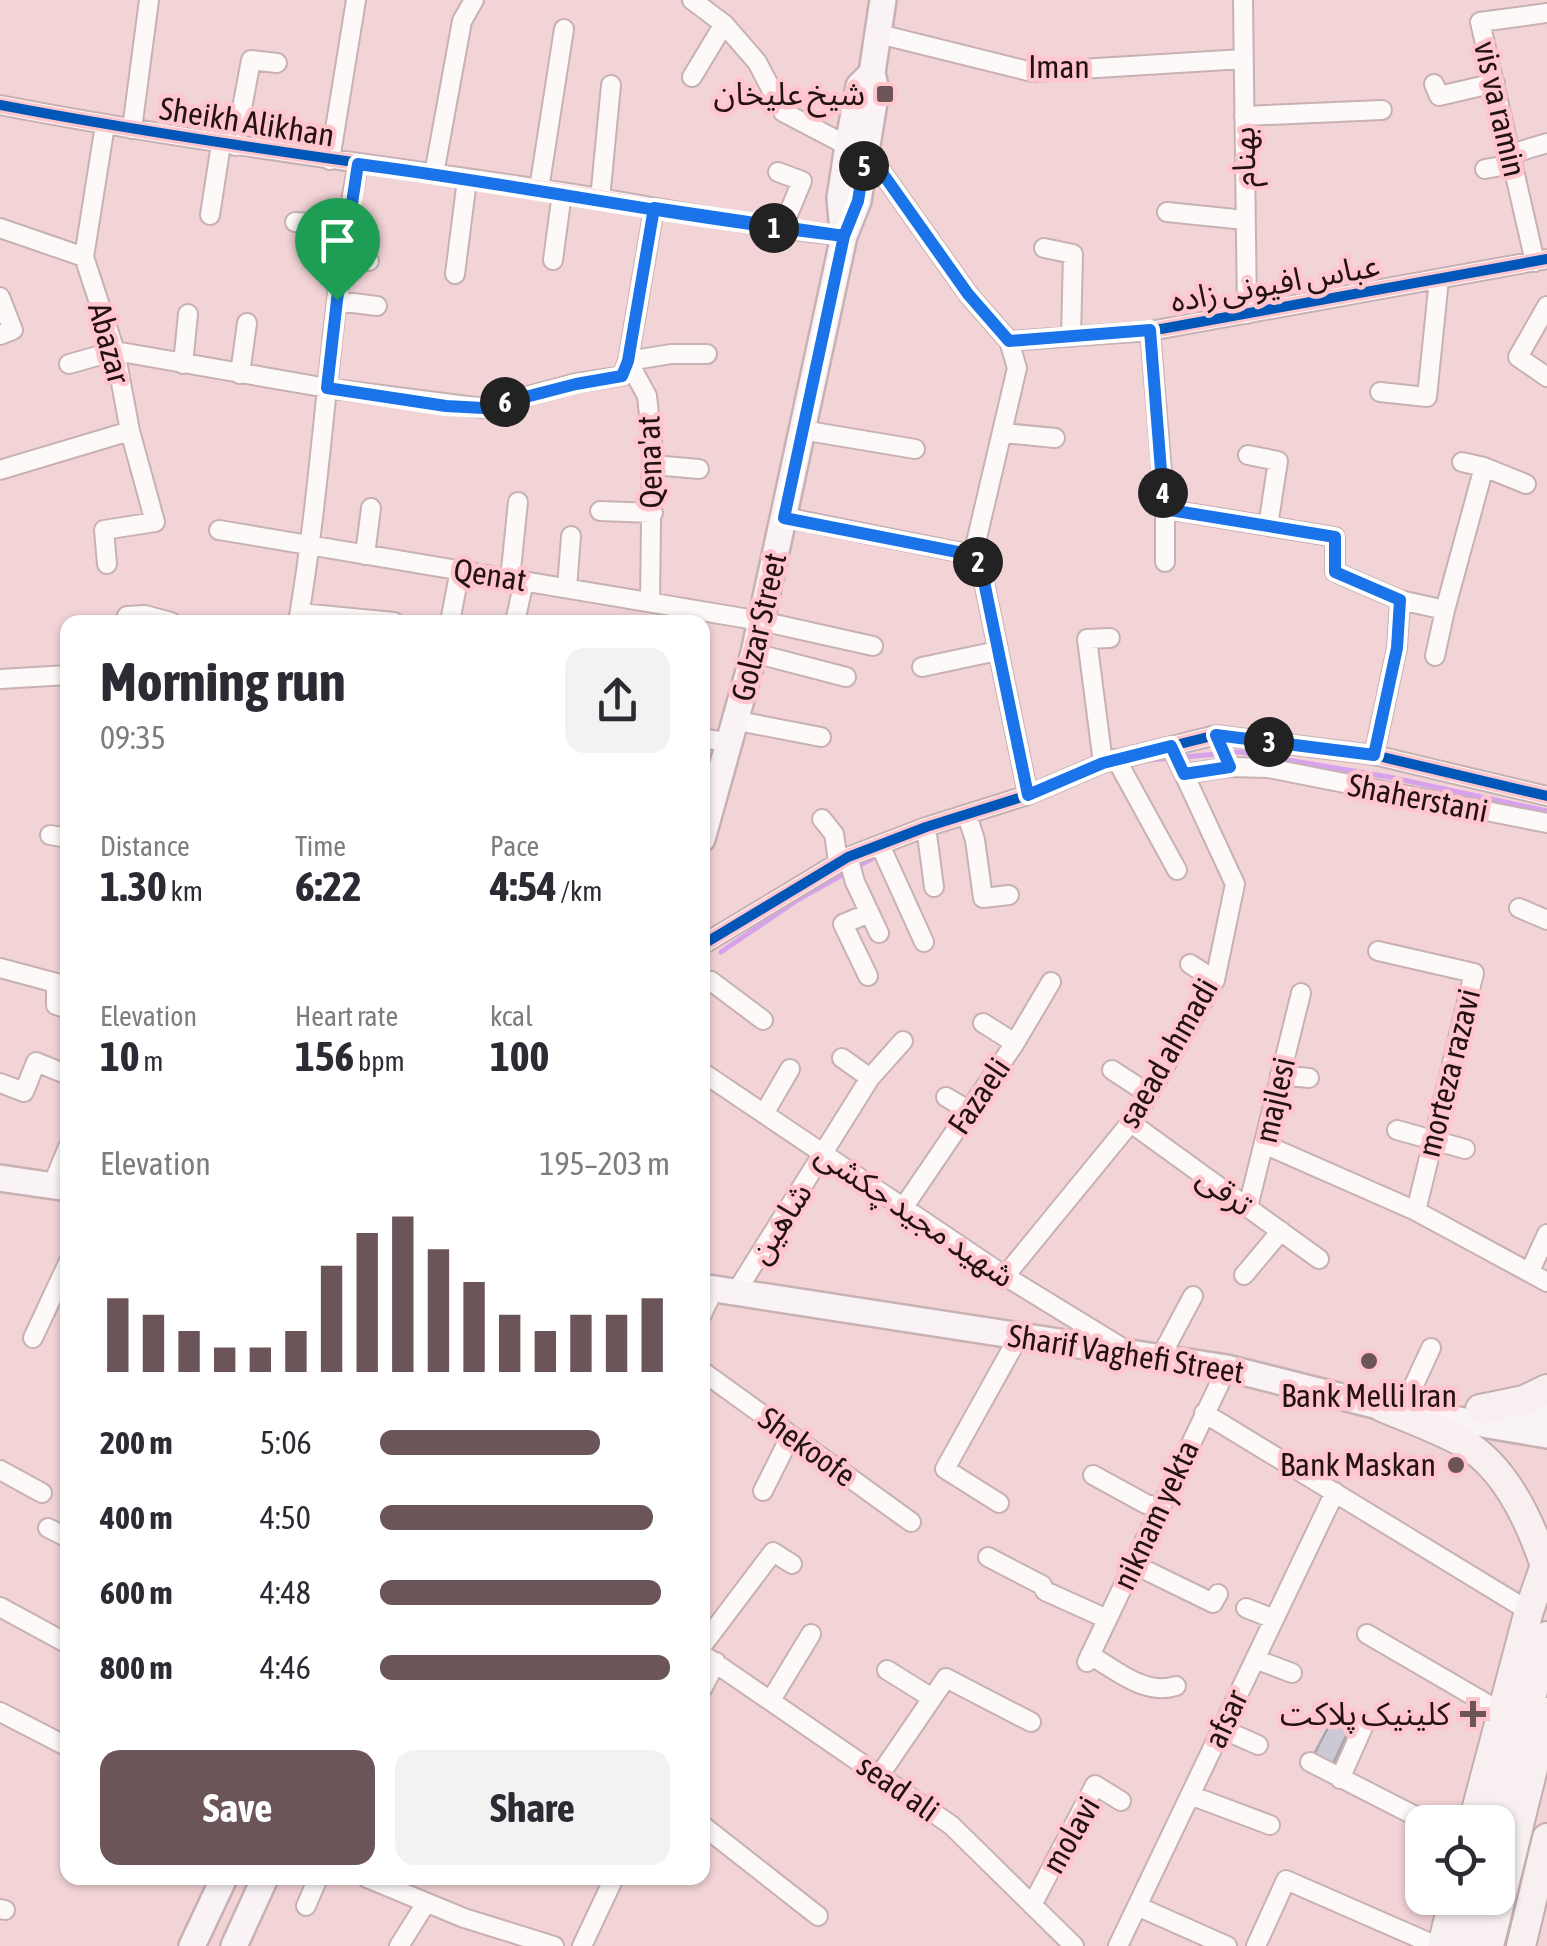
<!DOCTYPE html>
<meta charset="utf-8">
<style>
body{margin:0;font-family:"Asap Condensed","Noto Sans Arabic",sans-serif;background:#f2f2f3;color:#2b2b33;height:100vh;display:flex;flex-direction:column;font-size:38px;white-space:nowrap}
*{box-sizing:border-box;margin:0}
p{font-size:32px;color:#7c7c81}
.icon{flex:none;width:55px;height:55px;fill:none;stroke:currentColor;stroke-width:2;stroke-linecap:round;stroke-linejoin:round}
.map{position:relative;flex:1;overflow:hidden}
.details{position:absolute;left:60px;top:615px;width:650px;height:1270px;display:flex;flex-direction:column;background:#fff;border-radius:20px;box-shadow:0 2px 8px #0004}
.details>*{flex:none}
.controls{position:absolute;left:1405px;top:1805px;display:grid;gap:20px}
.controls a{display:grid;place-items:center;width:110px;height:110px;border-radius:20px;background:#fff;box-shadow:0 2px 8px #0004;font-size:50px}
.pin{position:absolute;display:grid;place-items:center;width:85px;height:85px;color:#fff;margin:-102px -42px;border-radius:50% 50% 50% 0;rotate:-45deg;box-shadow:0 0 10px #0007}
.pin .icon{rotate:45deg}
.km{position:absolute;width:50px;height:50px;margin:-25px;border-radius:50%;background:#222;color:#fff;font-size:28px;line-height:50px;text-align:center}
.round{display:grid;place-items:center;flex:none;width:105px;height:105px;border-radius:20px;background:#f2f2f3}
.overview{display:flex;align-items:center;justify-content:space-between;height:170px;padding:0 40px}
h1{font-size:55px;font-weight:700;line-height:75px}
.metrics{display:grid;grid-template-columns:repeat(3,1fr);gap:15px;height:170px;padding:10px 40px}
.metrics div{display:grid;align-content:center}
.metrics b{font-size:42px;font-weight:700}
.metrics small{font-size:28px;font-weight:400}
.metrics p{font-size:28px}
.chart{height:280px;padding:20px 40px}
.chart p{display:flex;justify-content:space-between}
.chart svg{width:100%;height:180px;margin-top:10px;stroke:#6c5558;stroke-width:6}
.cta{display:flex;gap:20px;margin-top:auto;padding:20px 40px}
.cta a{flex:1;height:115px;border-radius:20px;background:#6c5558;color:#fff;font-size:40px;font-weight:700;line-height:115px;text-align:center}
.cta a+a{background:#f2f2f3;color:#2b2b33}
ul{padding:0 40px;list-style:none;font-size:32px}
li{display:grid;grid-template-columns:160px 120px 1fr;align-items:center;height:75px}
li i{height:25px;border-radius:12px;background:#6c5558}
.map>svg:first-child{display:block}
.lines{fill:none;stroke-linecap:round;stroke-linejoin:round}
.stream{stroke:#d7a2ec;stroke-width:5}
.building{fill:#ccc8d4;stroke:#aaa4ac;stroke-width:2.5;filter:url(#shadow)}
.minor-casing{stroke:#c8b1b3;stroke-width:22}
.secondary-casing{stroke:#c8b1b3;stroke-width:30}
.primary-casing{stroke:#c4aeb0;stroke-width:32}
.minor{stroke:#fdf9f9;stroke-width:18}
.secondary{stroke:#faf3f5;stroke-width:25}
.primary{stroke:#f7eff0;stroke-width:28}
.cycleway-casing{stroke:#ffc7cd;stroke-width:16}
.cycleway{stroke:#0057b8;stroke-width:10}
.route-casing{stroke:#fff;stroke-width:20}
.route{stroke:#1a73e8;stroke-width:12}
.poi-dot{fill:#6c5558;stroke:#ffc7cd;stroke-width:4}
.labels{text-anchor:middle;stroke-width:9;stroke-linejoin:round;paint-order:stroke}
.street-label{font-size:32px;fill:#241114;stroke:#ffc7cd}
.poi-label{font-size:32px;fill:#241114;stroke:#ffc7cd;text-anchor:end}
</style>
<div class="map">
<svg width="1547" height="1946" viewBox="0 0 1547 1946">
<defs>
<filter id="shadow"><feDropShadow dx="6" dy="3.5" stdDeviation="2.5" flood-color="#0004"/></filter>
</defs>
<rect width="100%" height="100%" fill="#f2d4d7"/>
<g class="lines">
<path class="stream" d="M 1149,760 L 1240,752 L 1389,777 L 1547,811
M 721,952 L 799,899 L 880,854"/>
</g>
<path class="building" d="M 1332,1720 L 1349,1730 L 1330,1770 L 1310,1762 Z"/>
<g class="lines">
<g class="minor-casing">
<path id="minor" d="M 692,0 L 724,24 L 757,62 L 783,112 L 848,146
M 1243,0 L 1247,314
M 879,34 L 1032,72 L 1243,59
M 692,77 L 724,24
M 1434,84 L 1439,96 L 1495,83
M 0,105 C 178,139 356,162 535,188 C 638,203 740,225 844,236
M 1244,116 L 1382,110
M 105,125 L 84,257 L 115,351 L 130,431 L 155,522 L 104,530 L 107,564
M 132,129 L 149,0
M 235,146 L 251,60 L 277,63
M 866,150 L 968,294 L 1009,341 L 1150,331 L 1547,259
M 1511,154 L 1547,143
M 330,160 L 356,0
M 1485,169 L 1513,164
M 778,172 L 802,181 L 782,229
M 434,174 L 462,21 L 474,0
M 539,189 L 564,29
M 600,199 L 611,85
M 1167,212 L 1245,220
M 210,215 L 221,144
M 295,222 L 346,226
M 0,228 L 84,257
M 1044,248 L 1073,254 L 1071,337
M 343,258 L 369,261
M 553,260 L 562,193
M 1535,262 L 1480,22 L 1547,13
M 455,274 L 467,180
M 0,297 L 13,330 L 0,335
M 337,301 L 377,306
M 1547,306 L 1518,357 L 1547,377
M 1150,331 L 1165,509 L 1335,537 L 1335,572 L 1400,600 L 1445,610 L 1484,467
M 1009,341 L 1017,368 L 973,555 L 981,567 L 1028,795
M 69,364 L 115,351 L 327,388 L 483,408 L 576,383 L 622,376 L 628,361 L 671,354 L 707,354
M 183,364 L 188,314
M 240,374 L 247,323
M 1380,392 L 1427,397 L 1439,279
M 802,430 L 915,449
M 1004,433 L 1055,438
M 1248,455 L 1278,461 L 1268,526
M 1462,462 L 1484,467 L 1526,484
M 653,465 L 699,469
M 0,470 L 130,431
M 1165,509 L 1165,562
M 600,511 L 653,513
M 784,517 L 973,555
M 219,530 L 761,621 L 873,646
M 365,555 L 371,508
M 510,579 L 518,502
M 567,588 L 571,536
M 650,602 L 652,442 L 647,396 L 628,361 L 654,208
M 300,613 L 394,622
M 124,622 L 127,616 L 145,615 L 171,622
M 298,622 C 324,471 328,316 358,164
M 450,622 L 460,570
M 515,622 L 524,581
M 754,653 L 846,677
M 1435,656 L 1445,610
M 922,667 L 997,651
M 0,679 L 68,675
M 738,721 L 821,737
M 702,738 L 731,743
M 1374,755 L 1397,648 L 1400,600
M 1116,759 L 1177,870
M 1103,763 L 1087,639 L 1110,638
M 1184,774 L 1230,767 L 1268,768 L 1547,823
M 967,815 L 975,840 L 983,898 L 1009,895
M 822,819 L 834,834 L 838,861
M 926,827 L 934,887
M 50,835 L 68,838
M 880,845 L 924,942
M 848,857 L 855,882 L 879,933
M 1519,908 L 1547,920
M 702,945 L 848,857 L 926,827 L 1028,795 L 1103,763 L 1216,735 L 1374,755 L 1547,796
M 1378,951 L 1474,973 L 1416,1211
M 1190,964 L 1215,980
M 0,968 L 56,983 L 56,1005 L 68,1009
M 868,976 L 843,924 L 869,913
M 702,980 L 711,981 L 763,1020
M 983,1023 L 1015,1043
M 842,1058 L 870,1078
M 1112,1070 L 1149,1094
M 702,1072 L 1005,1276 L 1124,1349
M 1280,1075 L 1309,1078
M 0,1083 L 24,1092 L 36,1062 L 68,1075
M 946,1097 L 970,1111
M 765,1112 L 790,1069
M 1131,1123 L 1319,1259
M 1397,1130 L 1465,1149
M 1266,1145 L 1416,1211 L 1547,1282
M 52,1186 L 68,1147
M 1248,1207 L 1301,993
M 903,1208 L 1015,1043 L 1051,982
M 1530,1271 L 1547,1234
M 1244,1275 L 1281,1231
M 1005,1276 L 1136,1116 L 1215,980 L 1235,884 L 1171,746
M 736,1292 L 870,1078 L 903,1041
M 702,1314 L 714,1289
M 33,1338 L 68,1263
M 1160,1358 L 1193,1296
M 702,1371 L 911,1522
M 1406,1402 L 1431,1348
M 1204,1413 L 1529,1611
M 0,1470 L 42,1493
M 1093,1475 L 1146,1504 L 1160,1507
M 763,1491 L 791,1435
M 999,1503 L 945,1469 L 1019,1336
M 48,1528 L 68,1538
M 988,1557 L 1042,1585 L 1045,1591 L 1107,1619
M 1133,1564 L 1213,1603 L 1218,1594
M 0,1607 L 68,1644
M 1246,1608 L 1274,1619
M 1367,1634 L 1501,1712
M 702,1646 L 773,1552 L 792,1564
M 702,1654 L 951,1825 L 1074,1946
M 1090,1655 C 1116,1670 1145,1696 1176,1686
M 1255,1659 L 1292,1673
M 1087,1662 L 1227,1368
M 887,1670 L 932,1698
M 702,1689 L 716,1662
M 771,1700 L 811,1634
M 0,1712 L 68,1747
M 1222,1729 L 1258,1745
M 1310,1762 L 1427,1822
M 879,1776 L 946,1678 L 1031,1722
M 1340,1779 L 1363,1727
M 1190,1795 L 1270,1825
M 702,1825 L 818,1916
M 367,1878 L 464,1918 L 554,1946
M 1032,1905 L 1095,1785 L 1121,1801
M 306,1906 L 318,1878
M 1137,1906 L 1227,1946
M 0,1909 L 5,1910
M 399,1946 L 426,1903
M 582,1946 L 614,1878
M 1118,1946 L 1335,1492
M 1256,1946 L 1286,1880 L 1437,1946"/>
</g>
<g class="secondary-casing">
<path id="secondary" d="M 843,232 L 840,198 L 848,146 L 859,86 L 872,73
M 702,839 L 754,653 L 844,236 L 858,201 L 876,90 L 872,73 L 883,0
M 0,1178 L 68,1188
M 702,1287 L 1227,1368 L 1382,1407 L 1547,1435
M 1496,1411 L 1547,1416
M 192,1946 L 224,1878
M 234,1946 L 265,1878"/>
</g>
<g class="primary-casing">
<path id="primary" d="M 1382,1407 C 1408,1418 1435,1428 1460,1441 C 1504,1464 1530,1521 1545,1566 L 1547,1564
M 1480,1409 L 1524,1400 L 1547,1389
M 1473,1822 L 1529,1611 L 1547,1559
M 1498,1828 L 1547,1636
M 1442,1946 L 1454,1898
M 1467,1946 L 1480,1898
M 1489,1946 L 1547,1712
M 1521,1946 L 1547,1838"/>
</g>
<use href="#minor" class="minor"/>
<use href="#secondary" class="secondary"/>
<use href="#primary" class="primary"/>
<g class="cycleway-casing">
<path id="cycleway" d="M 0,105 C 178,139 356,162 535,188 C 638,203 740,225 844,236
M 866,150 L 968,294 L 1009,341 L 1150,331 L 1547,259
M 702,945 L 848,857 L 926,827 L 1028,795 L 1103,763 L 1216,735 L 1374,755 L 1547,796"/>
</g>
<use href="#cycleway" class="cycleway"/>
</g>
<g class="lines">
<g class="route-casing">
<path id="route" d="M 337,300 L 358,164 C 521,185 681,218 844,236 L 784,518 L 973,555 L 981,567 L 1028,795 L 1103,763 L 1171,746 L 1184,774 L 1230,767 L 1216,735 L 1374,755 L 1397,648 L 1400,600 L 1335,572 L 1335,537 L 1164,509 L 1150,330 L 1009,341 L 968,294 L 866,150 L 858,201 L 844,236 L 654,208 L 628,361 L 622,376 L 576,384 L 483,408 L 446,406 L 327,388 L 337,300"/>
</g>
<use href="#route" class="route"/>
</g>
<g class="poi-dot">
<rect x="875" y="84" width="20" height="20" rx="5"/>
<circle cx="1369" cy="1361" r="10"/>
<circle cx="1456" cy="1465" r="10"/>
<path d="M1468 1699h10v10h10v10h-10v10h-10v-10h-10v-10h10z"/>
</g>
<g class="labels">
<g class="street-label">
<text x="1059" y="78">Iman</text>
<text transform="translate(1500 109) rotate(77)" y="11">vis va ramin</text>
<text transform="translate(247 122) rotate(9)" y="11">Sheikh Alikhan</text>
<text transform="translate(1244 157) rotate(-91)" y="11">بهنام</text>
<text transform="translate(1275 283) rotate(-10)" y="11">عباس افیونی زاده</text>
<text transform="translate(109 343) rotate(75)" y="11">Abazar</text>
<text transform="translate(650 462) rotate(-92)" y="11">Qena'at</text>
<text transform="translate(490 575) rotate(9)" y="11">Qenat</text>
<text transform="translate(759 627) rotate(-77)" y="11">Golzar Street</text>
<text transform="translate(1418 798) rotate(11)" y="11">Shaherstani</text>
<text transform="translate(1168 1053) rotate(-60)" y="11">saead ahmadi</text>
<text transform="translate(1449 1073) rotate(-76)" y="11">morteza razavi</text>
<text transform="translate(979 1096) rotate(-56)" y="11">Fazaeli</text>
<text transform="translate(1275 1100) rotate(-77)" y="11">majlesi</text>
<text transform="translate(1225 1191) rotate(36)" y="11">ترقی</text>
<text transform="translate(915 1215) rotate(34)" y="11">شهید مجید چکشی</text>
<text transform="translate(780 1223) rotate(-57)" y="11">شاهین</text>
<text transform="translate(1126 1354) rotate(9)" y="11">Sharif Vaghefi Street</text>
<text transform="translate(807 1447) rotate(36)" y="11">Shekoofe</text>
<text transform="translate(1156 1515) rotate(-65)" y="11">niknam yekta</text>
<text transform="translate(1226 1719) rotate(-65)" y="11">afsar</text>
<text transform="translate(898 1788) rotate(35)" y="11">sead ali</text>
<text transform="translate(1071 1835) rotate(-60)" y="11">molavi</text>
</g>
<g class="poi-label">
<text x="865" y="105">شیخ علیخان</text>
<text x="1369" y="1407" text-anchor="middle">Bank Melli Iran</text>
<text x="1436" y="1476">Bank Maskan</text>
<text x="1450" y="1725">کلینیک پلاکت</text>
</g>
</g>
</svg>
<div class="controls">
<a><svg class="icon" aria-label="locate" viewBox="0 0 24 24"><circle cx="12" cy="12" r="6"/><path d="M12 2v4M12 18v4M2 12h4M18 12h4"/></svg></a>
</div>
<div class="pin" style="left:337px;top:300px;background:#1e9e55"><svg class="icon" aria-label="arrive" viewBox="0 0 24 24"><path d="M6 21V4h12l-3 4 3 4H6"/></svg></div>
<b class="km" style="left:774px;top:228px">1</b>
<b class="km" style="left:978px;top:562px">2</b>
<b class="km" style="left:1269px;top:742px">3</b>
<b class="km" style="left:1163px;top:493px">4</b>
<b class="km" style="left:864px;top:166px">5</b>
<b class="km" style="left:505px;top:402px">6</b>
<section class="details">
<div class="overview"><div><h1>Morning run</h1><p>09:35</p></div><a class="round"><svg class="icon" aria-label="share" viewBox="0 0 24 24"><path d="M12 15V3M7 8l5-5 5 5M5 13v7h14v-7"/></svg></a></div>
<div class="metrics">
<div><p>Distance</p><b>1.30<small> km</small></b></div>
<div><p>Time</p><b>6:22</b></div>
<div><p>Pace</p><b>4:54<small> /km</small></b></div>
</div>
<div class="metrics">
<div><p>Elevation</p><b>10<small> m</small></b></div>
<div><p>Heart rate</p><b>156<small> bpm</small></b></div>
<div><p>kcal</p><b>100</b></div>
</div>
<div class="chart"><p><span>Elevation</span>195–203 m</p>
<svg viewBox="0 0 160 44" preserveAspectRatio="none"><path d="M5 44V26M15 44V30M25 44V34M35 44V38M45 44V38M55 44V34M65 44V18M75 44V10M85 44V6M95 44V14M105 44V22M115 44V30M125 44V34M135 44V30M145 44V30M155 44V26"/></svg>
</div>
<ul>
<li><b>200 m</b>5:06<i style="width:76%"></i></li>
<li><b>400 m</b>4:50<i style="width:94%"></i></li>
<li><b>600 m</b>4:48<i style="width:97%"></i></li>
<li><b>800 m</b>4:46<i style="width:100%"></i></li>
</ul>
<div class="cta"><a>Save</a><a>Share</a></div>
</section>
</div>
